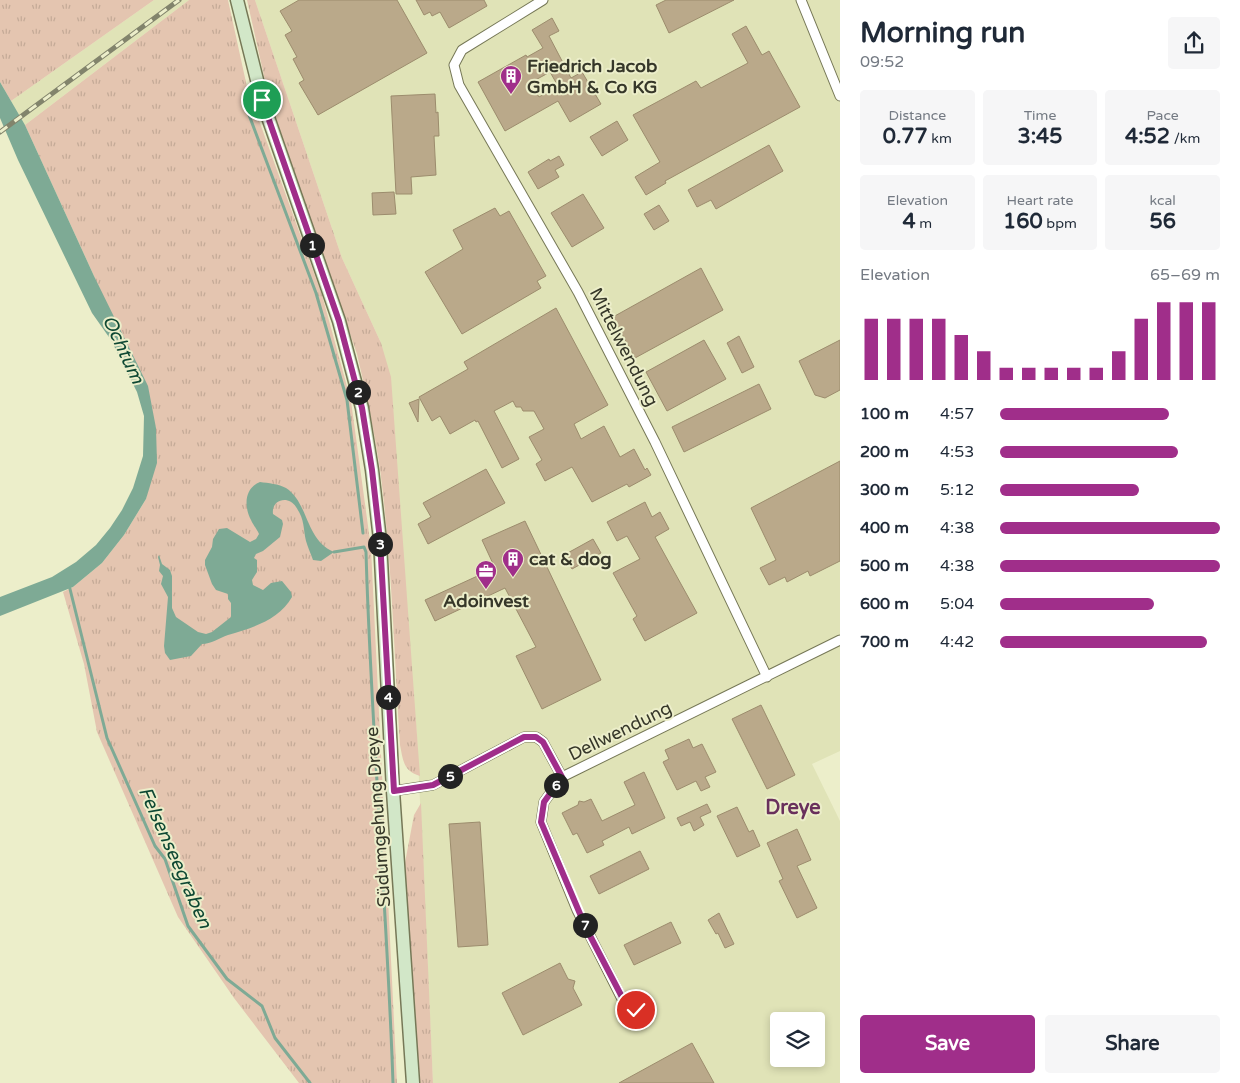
<!DOCTYPE html>
<meta charset="utf-8">
<style>
body{margin:0;font-family:"Varela Round",sans-serif;background:#f6f6f7;color:#1f2937;height:100vh;display:flex;flex-direction:column;font-size:19px;white-space:nowrap}
*{box-sizing:border-box;margin:0}
p{font-size:16px;color:#747a83}
.icon{flex:none;width:28px;height:28px;fill:none;stroke:currentColor;stroke-width:2;stroke-linecap:round;stroke-linejoin:round}
.map{position:relative;flex:1;overflow:hidden}
.details{display:flex;flex-direction:column;background:#fff;width:400px}
.details>*{flex:none}
.fabs{position:absolute;left:770px;top:1012px;display:grid;gap:10px}
.fabs a{display:grid;place-items:center;width:55px;height:55px;border-radius:5px;background:#fff;box-shadow:0 2px 8px #0003;font-size:25px}
.pin{position:absolute;display:grid;place-items:center;width:42px;height:42px;color:#fff;margin:-21px;border:2px solid #fff;border-radius:50%;box-shadow:0 1px 5px #0007}
.km{position:absolute;width:25px;height:25px;margin:-12px;border-radius:50%;background:#222;color:#fff;font-size:14px;line-height:25px;text-align:center}
.round{display:grid;place-items:center;flex:none;width:52px;height:52px;border-radius:5px;background:#f6f6f7}
.summary{display:flex;align-items:center;justify-content:space-between;height:85px;padding:0 20px}
h1{font-size:28px;font-weight:700;line-height:38px}
.stats{display:grid;grid-template-columns:repeat(3,1fr);gap:8px;height:85px;padding:5px 20px}
.stats div{display:grid;align-content:center;border-radius:5px;background:#f6f6f7;text-align:center}
.stats b{font-size:21px;font-weight:700}
.stats small{font-size:14px;font-weight:400}
.stats p{font-size:14px}
.chart{height:140px;padding:10px 20px}
.chart p{display:flex;justify-content:space-between}
.chart svg{width:100%;height:90px;margin-top:5px;stroke:#a02e8a;stroke-width:6}
.primary-button{display:flex;gap:10px;margin-top:auto;padding:10px 20px}
.primary-button a{flex:1;height:58px;border-radius:5px;background:#a02e8a;color:#fff;font-size:20px;font-weight:700;line-height:58px;text-align:center}
.primary-button a+a{background:#f6f6f7;color:#1f2937}
ul{padding:0 20px;list-style:none;font-size:16px}
li{display:grid;grid-template-columns:80px 60px 1fr;align-items:center;height:38px}
li i{height:12px;border-radius:6px;background:#a02e8a}
main{display:flex;flex:1;min-height:0}
.map>svg:first-child{display:block}
.built{fill:#e0e3b7;fill-rule:evenodd}
.grass{fill:url(#grass-tufts)}
.water{fill:#7eaa95}
.lines{fill:none;stroke-linecap:round;stroke-linejoin:round}
.stream{stroke:#7eaa95;stroke-width:3}
.building{fill:#baa98a;stroke:#9c8c6d;fill-rule:evenodd}
.minor-casing{stroke:#767857;stroke-width:11}
.secondary-casing{stroke:#767857;stroke-width:15}
.minor{stroke:#fff;stroke-width:9}
.secondary{stroke:#d2e7c8;stroke-width:12}
.rail-casing{stroke:#82846c;stroke-width:5}
.rail{stroke:#eceeca;stroke-width:3;stroke-dasharray:9;stroke-linecap:butt}
.route-casing{stroke:#fff;stroke-width:10}
.route{stroke:#a02e8a;stroke-width:6}
.labels{text-anchor:middle;stroke-width:4;stroke-linejoin:round;paint-order:stroke}
.poi-label{font-size:18px;font-weight:bold;fill:#363729;stroke:#eceeca;text-anchor:start}
.street-label{font-size:18px;fill:#363729;stroke:#eceeca}
.water-label{font-size:19px;font-style:italic;fill:#0e4833;stroke:#eceeca}
.quarter-label{font-size:20px;font-weight:bold;fill:#69305c;stroke:#eceeca}
</style>
<main>
<div class="map">
<svg width="840" height="1083" viewBox="0 0 840 1083">
<defs>
<pattern id="grass-tufts" width="24" height="20" patternUnits="userSpaceOnUse" patternTransform="scale(1.25)"><rect width="24" height="20" fill="#e4c5b0"/><path d="M3 7l-1-3M5 7V3M7 7l1-3M15 17l-1-3M17 17v-4M19 17l1-3" fill="none" stroke="#c4aa97"/></pattern>
</defs>
<rect width="100%" height="100%" fill="#eceeca"/>
<path class="built" d="M 154,0 L 189,0 L 25,125 L 11,101 Z
M 255,0 L 840,0 L 840,751 L 812,764 L 840,821 L 840,1083 L 433,1083 L 417,737 L 381,343 L 342,258 ZM 779,1021 L 816,1021 L 816,1059 L 779,1059 Z"/>
<path class="grass" d="M 0,0 L 154,0 L 11,101 L 0,82 Z
M 189,0 L 228,0 L 247,87 L 322,295 L 351,401 L 371,548 L 397,1083 L 299,1083 L 234,998 L 178,917 L 97,732 L 84,664 L 63,592 L 73,587 L 102,563 L 124,535 L 146,499 L 156,428 L 94,276 L 25,125 Z
M 247,0 L 255,0 L 342,258 L 381,343 L 391,377 L 420,776 C 403,771 403,760 400,745 C 394,653 392,560 380,469 C 374,430 366,392 357,354 L 269,98 Z
M 421,803 L 433,1083 L 420,1083 L 404,868 L 414,815 Z"/>
<path class="water" d="M 0,82 L 25,125 L 94,276 L 148,386 L 156,428 L 157,463 L 146,499 L 124,535 L 102,563 L 73,587 L 0,616 L 0,597 L 52,577 L 76,562 L 96,545 L 110,528 L 122,510 L 133,488 L 143,456 L 144,416 L 137,392 L 111,340 L 92,313 L 18,160 L 0,118 Z
M 260,482 C 268,483 279,484 286,488 C 309,503 305,540 334,552 L 321,561 L 313,560 C 311,554 308,548 306,541 C 303,528 305,520 296,507 C 289,495 271,499 273,514 L 282,520 L 283,524 L 280,537 L 263,551 L 256,554 L 254,558 L 257,560 L 257,572 L 252,580 L 253,585 L 263,590 L 271,583 L 282,581 L 291,592 L 292,597 C 279,620 252,628 228,635 C 219,638 211,644 202,644 L 191,656 L 170,660 L 165,653 L 164,646 L 168,597 L 161,584 L 163,576 L 159,571 L 160,565 L 158,557 L 159,555 L 162,564 L 170,570 L 172,576 L 172,608 L 176,617 L 198,632 L 206,634 L 212,632 L 231,617 L 231,603 L 228,599 L 228,594 L 216,590 L 212,584 L 205,565 L 205,560 L 212,547 L 213,539 L 219,529 L 227,528 L 250,542 L 256,539 L 259,534 C 257,529 253,525 251,520 C 244,507 244,488 260,482 Z"/>
<g class="lines">
<path class="stream" d="M 249,115 L 316,293 L 347,400 L 363,533
M 334,552 L 364,547 L 366,552 C 371,729 387,906 393,1083
M 69,585 L 107,738 L 155,846 L 165,859 L 188,926 L 227,979 L 262,1006 L 275,1038 L 310,1083"/>
</g>
<path class="building" d="M 299,0 L 397,0 L 427,53 L 318,115 L 299,83 L 304,80 L 293,59 L 297,57 L 285,35 L 292,31 L 280,11 Z
M 416,0 L 484,0 L 487,6 L 449,28 L 440,12 L 432,16 L 430,12 L 424,15 Z
M 666,0 L 734,0 L 669,33 L 656,5 Z
M 552,18 L 559,31 L 549,36 L 571,78 L 582,72 L 601,104 L 570,122 L 558,101 L 505,131 L 478,82 L 526,55 L 527,57 L 543,48 L 532,30 ZM 550,72 L 558,86 L 539,97 L 530,83 Z
M 746,26 L 762,55 L 769,51 L 800,107 L 665,181 L 666,183 L 646,195 L 635,177 L 660,162 L 633,115 L 696,81 L 701,88 L 748,63 L 732,34 Z
M 435,94 L 436,113 L 438,112 L 439,136 L 434,136 L 436,175 L 411,177 L 412,194 L 396,194 L 391,96 Z
M 617,121 L 628,140 L 602,156 L 590,137 Z
M 769,145 L 783,171 L 716,209 L 711,200 L 697,207 L 688,190 Z
M 559,156 L 564,165 L 555,170 L 559,177 L 538,189 L 528,172 L 549,159 L 550,161 Z
M 394,192 L 396,214 L 373,215 L 372,193 Z
M 583,194 L 604,228 L 572,247 L 551,213 Z
M 659,205 L 669,221 L 654,230 L 644,214 Z
M 495,208 L 500,216 L 509,211 L 546,276 L 537,281 L 541,288 L 462,334 L 425,272 L 463,249 L 453,230 Z
M 701,268 L 723,310 L 635,358 L 613,317 Z
M 556,308 L 608,405 L 574,424 L 581,439 L 604,426 L 620,457 L 634,449 L 645,470 L 647,468 L 651,475 L 629,487 L 627,484 L 592,502 L 572,467 L 545,481 L 536,464 L 542,460 L 529,437 L 544,429 L 534,411 L 523,411 L 521,407 L 516,407 L 513,401 L 494,411 L 519,459 L 502,468 L 478,421 L 476,422 L 475,420 L 450,434 L 440,416 L 432,421 L 419,397 L 468,369 L 464,362 Z
M 739,336 L 754,367 L 742,373 L 727,343 Z
M 704,340 L 726,379 L 667,411 L 646,372 Z
M 840,340 L 840,390 L 825,398 L 815,395 L 799,361 Z
M 759,384 L 771,409 L 684,452 L 672,427 Z
M 419,399 L 418,422 L 409,403 Z
M 840,461 L 840,561 L 810,576 L 808,571 L 787,582 L 785,577 L 769,585 L 760,568 L 776,560 L 751,508 Z
M 486,469 L 505,503 L 428,544 L 418,524 L 431,517 L 423,503 Z
M 645,502 L 652,517 L 660,512 L 669,529 L 655,537 L 697,613 L 645,641 L 633,619 L 637,616 L 613,573 L 640,559 L 627,536 L 617,541 L 607,522 Z
M 525,521 L 601,680 L 542,709 L 516,656 L 536,647 L 505,588 L 435,621 L 425,600 L 495,568 L 482,540 Z
M 593,539 L 601,553 L 572,569 L 564,555 Z
M 761,705 L 795,775 L 767,789 L 732,719 Z
M 689,739 L 693,748 L 702,744 L 716,772 L 705,777 L 710,787 L 701,791 L 696,781 L 677,790 L 663,762 L 669,759 L 665,750 Z
M 644,772 L 665,818 L 632,834 L 629,827 L 602,841 L 604,845 L 587,853 L 577,833 L 573,835 L 562,813 L 578,805 L 579,801 L 584,802 L 591,799 L 602,821 L 635,805 L 624,782 Z
M 707,804 L 711,812 L 700,817 L 704,825 L 694,831 L 690,822 L 681,826 L 677,818 Z
M 737,807 L 749,832 L 753,830 L 760,846 L 737,857 L 717,816 Z
M 480,822 L 488,945 L 458,947 L 449,824 Z
M 797,829 L 811,860 L 797,866 L 817,908 L 797,918 L 779,881 L 783,879 L 767,843 Z
M 640,851 L 649,869 L 599,894 L 590,876 Z
M 719,913 L 734,944 L 725,948 L 718,933 L 716,934 L 708,920 Z
M 671,922 L 681,943 L 634,965 L 624,945 Z
M 560,963 L 568,979 L 575,981 L 573,988 L 582,1005 L 523,1035 L 502,993 Z
M 692,1043 L 714,1083 L 619,1083 Z"/>
<g class="lines">
<g class="minor-casing">
<path id="minor" d="M 543,0 L 462,50 L 454,65 L 459,85 L 578,292 L 655,442 L 767,677
M 801,0 L 840,96
M 393,791 L 433,785 L 524,737 L 536,737 L 543,742 L 562,777
M 636,1010 L 621,997 L 577,910 L 541,822 L 544,802 L 562,777 L 840,640"/>
</g>
<g class="secondary-casing">
<path id="secondary" d="M 237,0 L 262,100 L 339,321 L 362,408 L 372,470 L 380,540 L 393,791 L 413,1083"/>
</g>
<use href="#minor" class="minor"/>
<use href="#secondary" class="secondary"/>
<g class="rail-casing">
<path id="rail" d="M 0,132 L 179,0"/>
</g>
<use href="#rail" class="rail"/>
</g>
<g class="lines">
<g class="route-casing">
<path id="route" d="M 262,100 L 339,321 L 362,408 L 372,470 L 380,540 L 394,791 L 433,785 L 524,737 L 536,737 L 543,742 L 562,777 L 544,802 L 541,822 L 586,928 L 622,997 L 636,1010"/>
</g>
<use href="#route" class="route"/>
</g>
<defs>
<g id="building-pin" transform="scale(1.125)"><path d="M0 17L-7.5 6A9.5 9.5 0 1 1 7.5 6Z" fill="#a02e8a" stroke="#eceeca"/><path d="M-4-6H4V6H1V3H-1V6H-4ZM-2.5-4.3h1.7v1.8h-1.7ZM.8-4.3h1.7v1.8H.8ZM-2.5-1h1.7V.8h-1.7ZM.8-1h1.7V.8H.8Z" fill="#fff"/></g>
<g id="office-pin" transform="scale(1.125)"><path d="M0 17L-7.5 6A9.5 9.5 0 1 1 7.5 6Z" fill="#a02e8a" stroke="#eceeca"/><path d="M-6-3h4V-5.5h4V-3h4V5H-6ZM-1-4.5V-3h2v-1.5ZM-6 0V1H6V0Z" fill="#fff"/></g>
</defs>
<g fill-rule="evenodd">
<use href="#building-pin" x="511" y="76"/>
<use href="#building-pin" x="513" y="559"/>
<use href="#office-pin" x="486" y="571"/>
</g>
<g class="labels">
<g class="poi-label">
<text x="527" y="72">Friedrich Jacob<tspan x="527" dy="21">GmbH &amp; Co KG</tspan></text>
<text x="529" y="565">cat &amp; dog</text>
<text x="486" y="607" text-anchor="middle">Adoinvest</text>
</g>
<g class="street-label">
<text transform="translate(624 347) rotate(63)" y="6">Mittelwendung</text>
<text transform="translate(620 731) rotate(-26)" y="6">Dellwendung</text>
<text transform="translate(378 817) rotate(-94)" y="6">Südumgehung Dreye</text>
</g>
<g class="water-label">
<text transform="translate(124 349) rotate(65)" y="7">Ochtum</text>
<text transform="translate(176 857) rotate(66)" y="7">Felsenseegraben</text>
</g>
<g class="quarter-label">
<text x="793" y="814">Dreye</text>
</g>
</g>
</svg>
<div class="fabs">
<a><svg class="icon" aria-label="layers" viewBox="0 0 24 24"><path d="M12 4l9 5-9 5-9-5zM3 14l9 5 9-5"/></svg></a>
</div>
<div class="pin" style="left:262px;top:100px;background:#1e9e55"><svg class="icon" aria-label="arrive" viewBox="0 0 24 24"><path d="M6 21V4h12l-3 4 3 4H6"/></svg></div>
<div class="pin" style="left:636px;top:1010px;background:#d93025"><svg class="icon" aria-label="check" viewBox="0 0 24 24"><path d="M5 12l5 5 9-10"/></svg></div>
<b class="km" style="left:312px;top:245px">1</b>
<b class="km" style="left:358px;top:392px">2</b>
<b class="km" style="left:380px;top:544px">3</b>
<b class="km" style="left:388px;top:697px">4</b>
<b class="km" style="left:450px;top:776px">5</b>
<b class="km" style="left:556px;top:785px">6</b>
<b class="km" style="left:585px;top:925px">7</b>
</div>
<section class="details">
<div class="summary"><div><h1>Morning run</h1><p>09:52</p></div><a class="round"><svg class="icon" aria-label="share" viewBox="0 0 24 24"><path d="M12 15V3M7 8l5-5 5 5M5 13v7h14v-7"/></svg></a></div>
<div class="stats">
<div><p>Distance</p><b>0.77<small> km</small></b></div>
<div><p>Time</p><b>3:45</b></div>
<div><p>Pace</p><b>4:52<small> /km</small></b></div>
</div>
<div class="stats">
<div><p>Elevation</p><b>4<small> m</small></b></div>
<div><p>Heart rate</p><b>160<small> bpm</small></b></div>
<div><p>kcal</p><b>56</b></div>
</div>
<div class="chart"><p><span>Elevation</span>65–69 m</p>
<svg viewBox="0 0 160 44" preserveAspectRatio="none"><path d="M5 44V14M15 44V14M25 44V14M35 44V14M45 44V22M55 44V30M65 44V38M75 44V38M85 44V38M95 44V38M105 44V38M115 44V30M125 44V14M135 44V6M145 44V6M155 44V6"/></svg>
</div>
<ul>
<li><b>100 m</b>4:57<i style="width:77%"></i></li>
<li><b>200 m</b>4:53<i style="width:81%"></i></li>
<li><b>300 m</b>5:12<i style="width:63%"></i></li>
<li><b>400 m</b>4:38<i style="width:100%"></i></li>
<li><b>500 m</b>4:38<i style="width:100%"></i></li>
<li><b>600 m</b>5:04<i style="width:70%"></i></li>
<li><b>700 m</b>4:42<i style="width:94%"></i></li>
</ul>
<div class="primary-button"><a>Save</a><a>Share</a></div>
</section>
</main>
